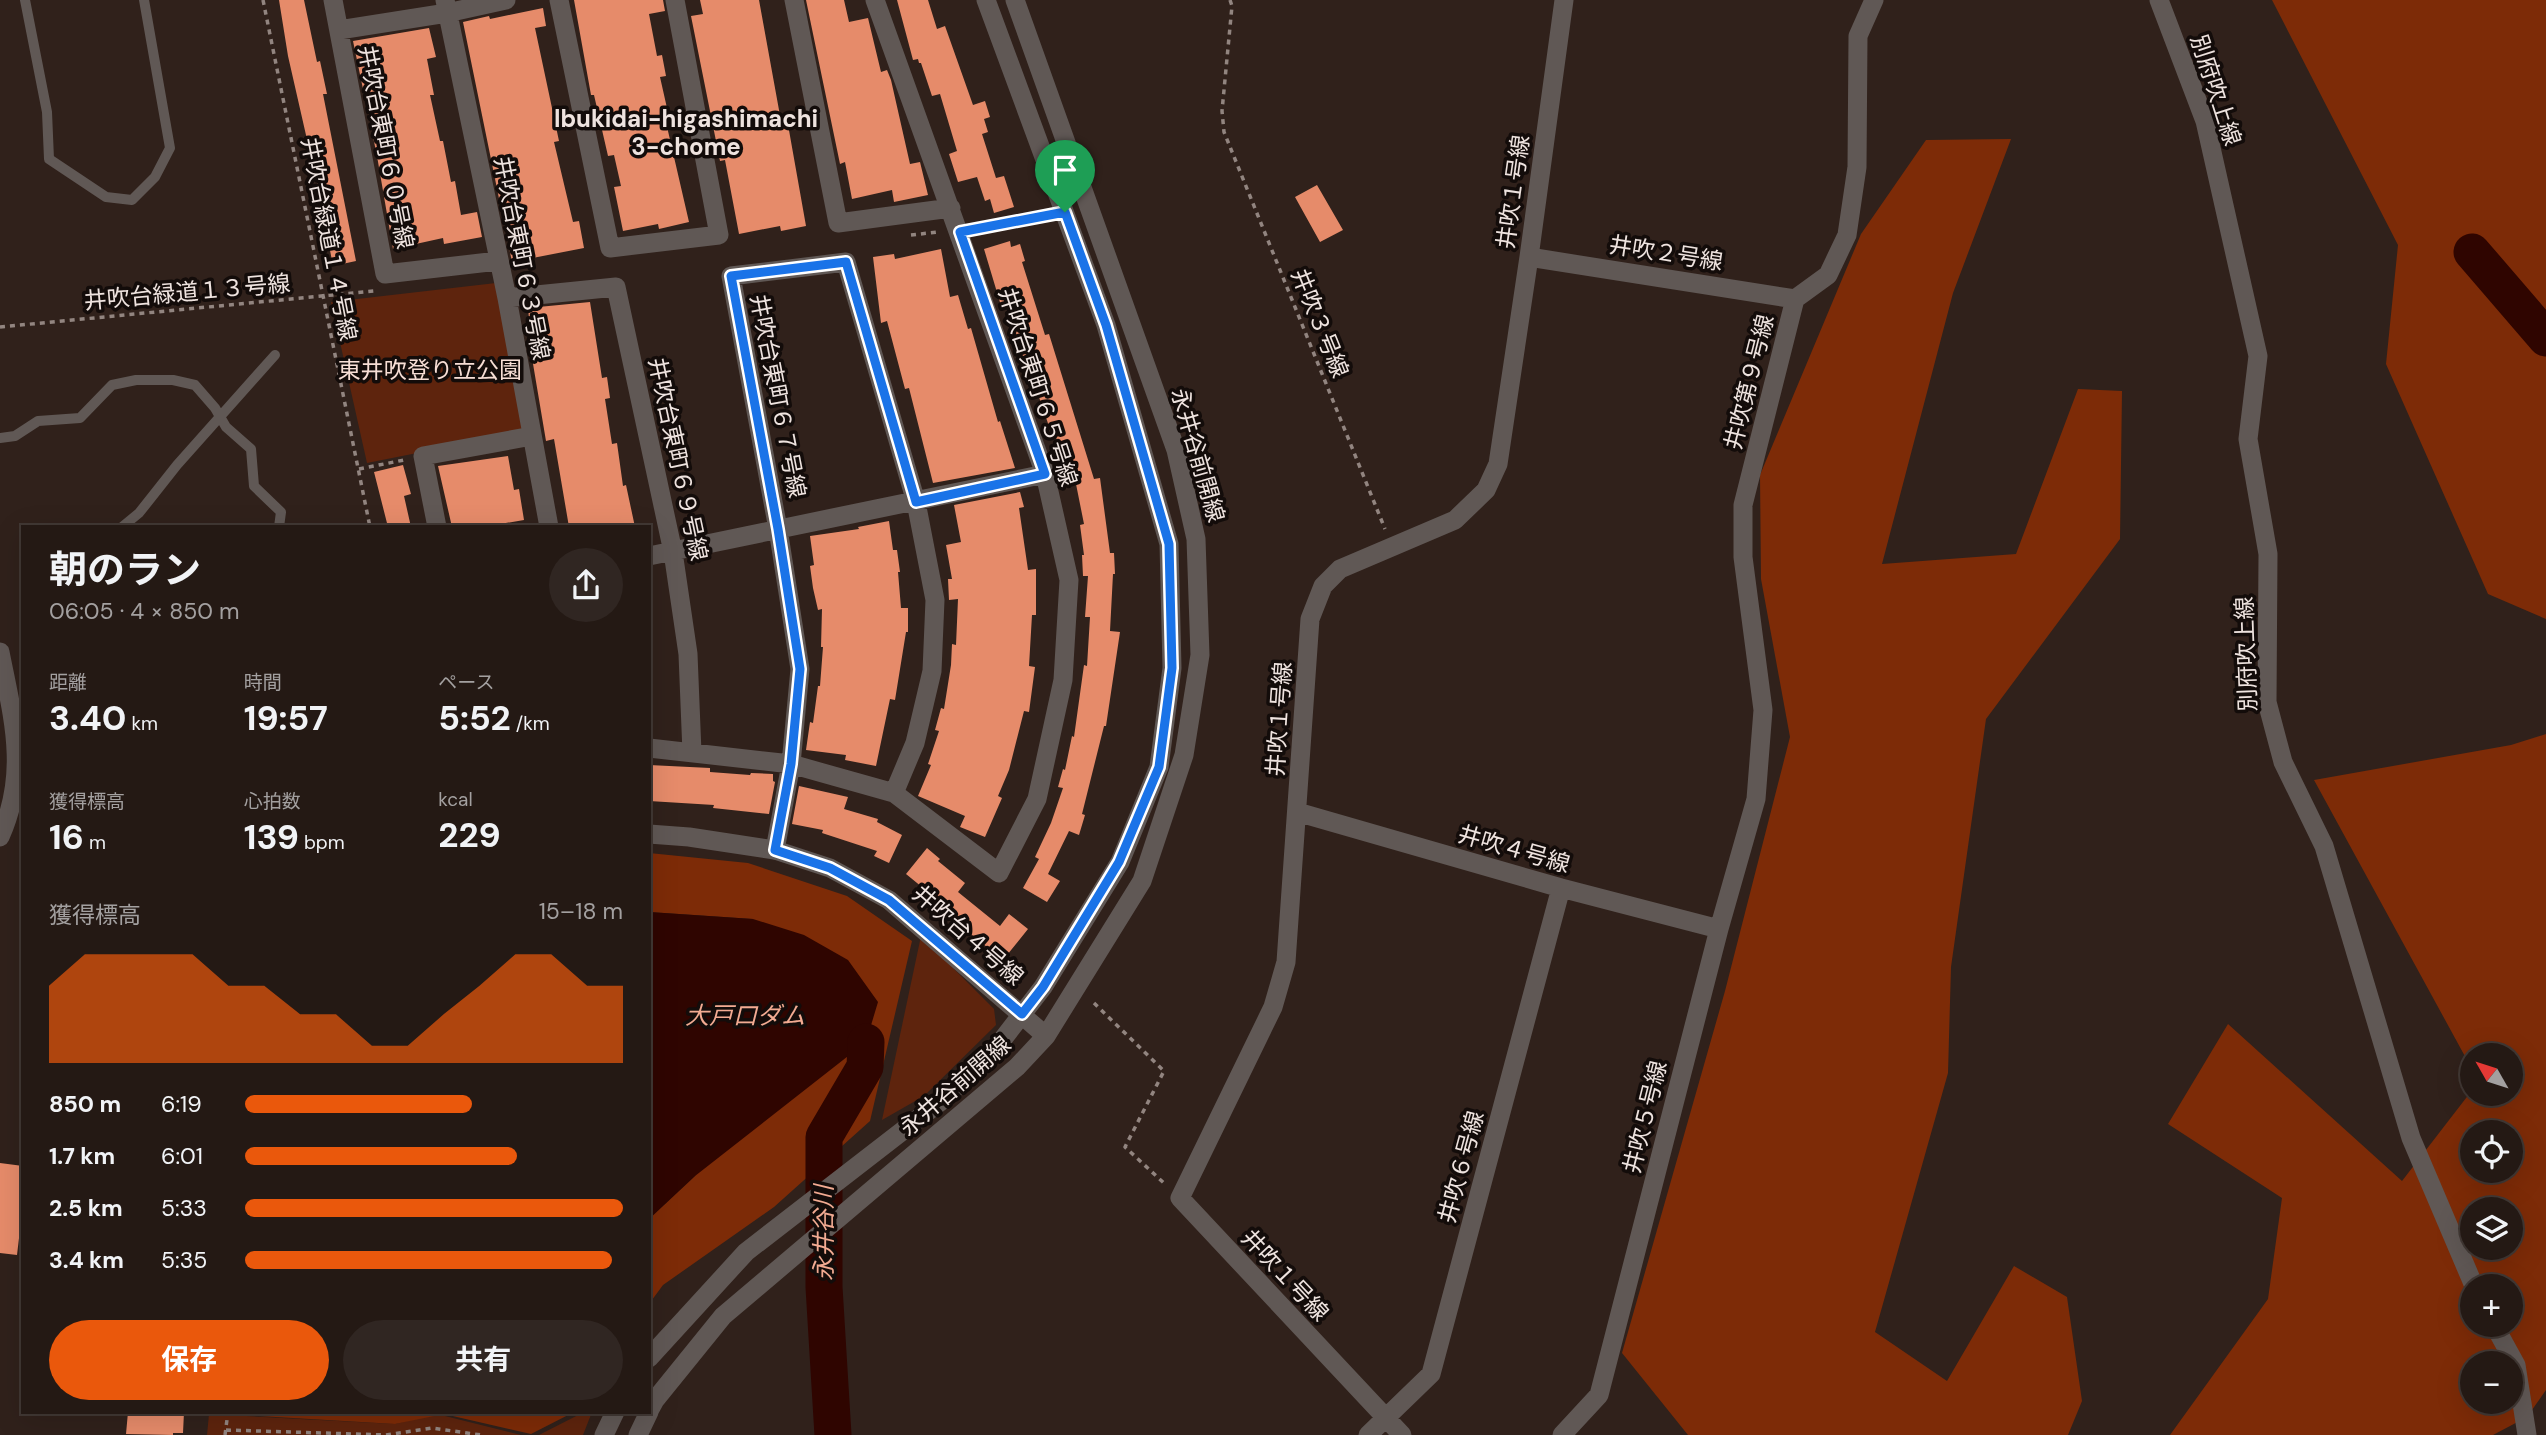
<!DOCTYPE html>
<html lang="ja">
<meta charset="utf-8">
<style>
body{margin:0;font-family:"DM Sans","Noto Sans JP",sans-serif;background:#302622;color:#f1f3f6;height:100vh;display:flex;flex-direction:column;font-size:26px;white-space:nowrap}
*{box-sizing:border-box;margin:0}
p{font-size:23px;color:#a3a0a0}
.icon{flex:none;width:38px;height:38px;fill:none;stroke:currentColor;stroke-width:2;stroke-linecap:round;stroke-linejoin:round}
.map{position:relative;flex:1;overflow:hidden}
.panel{position:absolute;left:21px;top:525px;width:630px;height:889px;display:flex;flex-direction:column;background:#241914;border-radius:0px;box-shadow:0 7px 28px #0002,0 0 0 2px #413834}
.panel>*{flex:none}
.needle{width:46px;rotate:309deg}
.buttons{position:absolute;left:2460px;top:1043px;display:grid;gap:14px}
.buttons a{display:grid;place-items:center;width:63px;height:63px;border-radius:50%;background:#241914;box-shadow:0 7px 28px #0002,0 0 0 2px #413834;font-size:35px}
.pin{position:absolute;display:grid;place-items:center;width:60px;height:60px;color:#fff;margin:-72px -30px;border-radius:50% 50% 50% 0;rotate:-45deg;box-shadow:0 0 7px #0007}
.pin .icon{rotate:45deg}
.round{display:grid;place-items:center;flex:none;width:74px;height:74px;border-radius:37px;background:#302622}
.headline{display:flex;align-items:center;justify-content:space-between;height:119px;padding:0 28px}
h1{font-size:38px;font-weight:700;line-height:52px}
.stats{display:grid;grid-template-columns:repeat(3,1fr);gap:10px;height:119px;padding:7px 28px}
.stats div{display:grid;align-content:center}
.stats b{font-size:35px;font-weight:700}
.stats small{font-size:19px;font-weight:400}
.stats p{font-size:19px}
.chart{height:196px;padding:14px 28px}
.chart p{display:flex;justify-content:space-between}
.chart svg{width:100%;height:126px;margin-top:7px;fill:#ea580c;opacity:.7}
.cta{display:flex;gap:14px;margin-top:auto;padding:14px 28px}
.cta a{flex:1;height:80px;border-radius:42px;background:#ea580c;color:#fff;font-size:28px;font-weight:700;line-height:80px;text-align:center}
.cta a+a{background:#302622;color:#f1f3f6}
ul{padding:0 28px;list-style:none;font-size:23px}
li{display:grid;grid-template-columns:112px 84px 1fr;align-items:center;height:52px}
li i{height:18px;border-radius:9px;background:#ea580c}
.map>svg:first-child{display:block}
.green{fill:#5e240d}
.forest{fill:#7d2b07;fill-rule:evenodd}
.water{fill:#2f0500}
.lines{fill:none;stroke-linecap:round;stroke-linejoin:round}
.river{stroke:#2f0500;stroke-width:37}
.building{fill:#e68b6a}
.path{stroke:#928580;stroke-width:3.5;stroke-dasharray:5 5;stroke-linecap:butt}
.service{stroke:#605855;stroke-width:10}
.minor{stroke:#605855;stroke-width:19}
.tertiary{stroke:#605855;stroke-width:19}
.route-casing{stroke:#fff;stroke-width:14}
.route{stroke:#1a73e8;stroke-width:9}
.labels{text-anchor:middle;stroke-width:7;stroke-linejoin:round;paint-order:stroke}
.street-label{font-size:23px;fill:#eee3df;stroke:#130c0a}
.park-label{font-size:23px;fill:#f7ded5;stroke:#130c0a}
.neighbourhood-label{font-size:24px;font-weight:bold;fill:#eee3df;stroke:#130c0a}
.water-label{font-size:24px;font-style:italic;fill:#f2ab92;stroke:#130c0a}
</style>
<div class="map">
<svg width="2546" height="1435" viewBox="0 0 2546 1435">
<rect width="100%" height="100%" fill="#30211b"/>
<path class="green" d="M 496,283 L 523,432 L 367,463 L 331,302 Z
M 921,936 L 994,1009 L 996,1025 L 924,1096 L 882,1120 Z
M 584,1412 L 592,1412 L 583,1435 L 539,1435 Z
M 209,1414 L 395,1424 L 437,1414 L 521,1435 L 207,1435 Z"/>
<path class="forest" d="M 2272,0 L 2546,0 L 2546,619 L 2488,594 L 2386,364 L 2398,245 Z
M 2011,139 L 1953,293 L 1882,564 L 2016,554 L 2078,389 L 2122,391 L 2120,539 L 1986,719 L 1951,967 L 1948,1073 L 1875,1332 L 1947,1381 L 2014,1266 L 2067,1297 L 2082,1401 L 2068,1435 L 1688,1435 L 1622,1353 L 1725,991 L 1790,737 L 1761,579 L 1760,475 L 1861,234 L 1926,140 Z
M 2546,734 L 2546,1390 L 2527,1417 L 2493,1435 L 2170,1435 L 2268,1299 L 2282,1198 L 2168,1124 L 2228,1024 L 2402,1181 L 2473,1089 L 2473,1094 L 2511,1094 L 2511,1055 L 2473,1055 L 2473,1071 L 2314,780 L 2511,745 ZM 2473,1132 L 2511,1132 L 2511,1171 L 2473,1171 ZM 2473,1209 L 2511,1209 L 2511,1248 L 2473,1248 ZM 2473,1286 L 2511,1286 L 2511,1325 L 2473,1325 ZM 2473,1363 L 2511,1363 L 2511,1402 L 2473,1402 Z
M 649,853 L 748,863 L 847,896 L 912,941 L 870,1121 L 774,1207 L 663,1285 L 649,1304 L 649,1219 L 695,1176 L 753,919 L 649,912 Z
M 242,1412 L 574,1412 L 531,1434 L 444,1414 L 395,1424 L 242,1415 Z"/>
<path class="water" d="M 649,912 L 753,919 L 804,935 L 848,960 L 878,1002 L 866,1042 L 695,1176 L 649,1219 Z"/>
<g class="lines">
<path class="river" d="M 2472,252 L 2546,338
M 833,1435 L 824,1287 L 824,1137 L 865,1067 L 866,1042"/>
</g>
<path class="building" d="M 279,0 L 304,0 L 317,62 L 320,61 L 327,94 L 323,94 L 356,261 L 333,266 L 329,245 L 331,245 L 288,56 Z
M 574,0 L 663,0 L 665,11 L 649,14 L 657,56 L 662,55 L 666,76 L 660,77 L 669,117 L 665,118 L 689,222 L 659,229 L 658,224 L 623,231 L 614,187 L 621,186 L 614,155 L 608,156 L 594,95 L 591,95 Z
M 700,0 L 759,0 L 781,121 L 787,119 L 806,226 L 781,231 L 780,226 L 739,234 L 725,160 L 720,161 L 691,16 L 703,14 Z
M 806,0 L 844,0 L 849,22 L 868,18 L 881,72 L 887,70 L 891,80 L 910,164 L 920,162 L 928,195 L 894,202 L 892,190 L 852,199 L 845,162 L 840,164 Z
M 897,0 L 928,0 L 937,29 L 945,26 L 973,105 L 985,101 L 990,117 L 984,119 L 988,132 L 982,134 L 996,178 L 1004,176 L 1014,207 L 994,213 L 990,199 L 985,201 L 977,177 L 958,182 L 949,154 L 957,151 L 940,94 L 932,96 L 921,63 L 919,63 L 918,59 L 913,60 Z
M 543,8 L 546,26 L 535,28 L 559,141 L 554,142 L 573,222 L 579,221 L 584,248 L 512,262 L 463,22 L 489,16 L 490,19 Z
M 429,28 L 436,57 L 427,59 L 434,95 L 430,95 L 440,141 L 443,141 L 451,182 L 455,181 L 461,215 L 477,212 L 482,237 L 444,244 L 443,238 L 393,249 L 377,156 L 353,41 Z
M 1317,185 L 1343,230 L 1320,242 L 1295,197 Z
M 1010,241 L 1011,247 L 1020,244 L 1025,261 L 1022,262 L 1045,335 L 1049,334 L 1094,479 L 1100,478 L 1110,553 L 1114,553 L 1115,574 L 1113,574 L 1110,631 L 1120,632 L 1106,726 L 1104,726 L 1082,814 L 1085,815 L 1079,835 L 1069,831 L 1048,874 L 1060,881 L 1047,902 L 1023,888 L 1039,859 L 1035,857 L 1051,823 L 1063,788 L 1058,787 L 1063,769 L 1065,770 L 1072,736 L 1074,737 L 1084,665 L 1087,666 L 1090,617 L 1085,617 L 1088,576 L 1083,576 L 1082,555 L 1084,555 L 1080,525 L 1084,524 L 1073,469 L 1066,472 L 1056,437 L 1053,438 L 1028,365 L 1025,366 L 1009,307 L 1002,309 L 984,249 Z
M 941,249 L 950,297 L 958,295 L 968,329 L 971,328 L 998,422 L 1000,421 L 1015,468 L 933,483 L 909,388 L 905,389 L 887,321 L 881,323 L 873,257 L 894,254 L 895,259 Z
M 590,302 L 602,378 L 607,377 L 610,398 L 605,399 L 612,444 L 617,443 L 623,486 L 626,485 L 635,527 L 569,527 L 554,439 L 546,441 L 529,340 L 531,340 L 528,308 Z
M 508,456 L 514,490 L 519,489 L 524,520 L 482,527 L 452,527 L 438,466 Z
M 403,465 L 411,494 L 404,496 L 411,527 L 388,527 L 374,472 Z
M 1020,492 L 1024,507 L 1019,508 L 1028,570 L 1036,569 L 1036,615 L 1032,615 L 1029,666 L 1035,667 L 1029,712 L 1024,711 L 1009,770 L 998,796 L 1002,798 L 985,837 L 960,827 L 965,816 L 918,796 L 931,765 L 928,764 L 939,731 L 935,730 L 941,708 L 944,709 L 951,665 L 952,644 L 956,645 L 958,599 L 949,600 L 948,579 L 952,579 L 946,545 L 961,542 L 954,505 Z
M 889,521 L 893,550 L 897,550 L 900,572 L 898,572 L 901,608 L 908,608 L 908,632 L 906,632 L 895,700 L 890,699 L 876,766 L 845,760 L 846,755 L 806,750 L 810,722 L 813,723 L 818,686 L 820,686 L 823,647 L 821,647 L 822,609 L 818,610 L 813,588 L 810,566 L 814,565 L 810,536 L 859,529 L 858,527 Z
M 649,765 L 710,768 L 710,772 L 750,775 L 751,773 L 773,774 L 773,781 L 775,782 L 769,814 L 713,808 L 714,805 L 649,801 Z
M 799,786 L 848,797 L 844,809 L 878,819 L 877,822 L 902,835 L 889,863 L 874,856 L 877,851 L 822,833 L 823,830 L 792,824 Z
M 927,848 L 940,859 L 938,861 L 965,883 L 958,892 L 1000,926 L 1009,914 L 1028,929 L 1003,960 L 951,918 L 955,914 L 906,874 Z
M 0,1163 L 23,1166 L 23,1204 L 17,1255 L 0,1253 Z
M 128,1412 L 184,1412 L 183,1433 L 173,1433 L 173,1435 L 126,1434 Z"/>
<g class="lines">
<path class="path" d="M 263,0 L 370,527
M 1230,0 L 1232,6 L 1222,111 L 1224,132 L 1385,529
M 977,230 L 1045,216
M 911,235 L 938,232
M 0,327 L 374,291
M 359,469 L 404,460
M 1094,1003 L 1164,1071 L 1125,1147 L 1166,1185
M 226,1430 L 387,1435
M 225,1435 L 228,1412
M 386,1435 L 432,1428 L 481,1435"/>
<path class="service" d="M 25,0 L 47,112 L 49,159 L 106,197 L 132,200 L 155,177 L 170,148 L 144,0
M 0,438 L 15,436 L 38,421 L 80,418 L 112,385 L 136,380 L 173,380 L 195,385 L 215,408 L 226,427 L 251,449 L 254,486 L 281,512 L 279,527
M 122,527 L 139,513 L 177,465 L 275,355"/>
<path class="minor" d="M 333,0 L 385,274 L 498,261
M 445,0 L 507,298 L 549,527
M 559,0 L 610,248 L 719,235 L 675,0
M 794,0 L 838,223 L 951,208
M 2159,0 L 2205,121 L 2258,356 L 2248,439 L 2268,554 L 2267,702 L 2283,762 L 2324,846 L 2411,1138 L 2474,1286
M 339,30 L 447,13 L 506,0
M 1529,257 L 1795,299
M 507,298 L 616,287 L 673,552 L 688,654 L 692,753
M 437,527 L 423,456 L 532,436
M 649,556 L 1045,474
M 649,748 L 791,764 L 894,793 L 999,873 L 1037,799 L 1063,680 L 1069,580 L 1045,474 L 875,0
M 1297,812 L 1561,888 L 1719,929
M 775,850 L 791,764 L 800,669 L 778,529 L 731,276 L 846,262 L 916,502 L 935,600 L 932,671 L 915,743 L 894,793
M 2494,1325 L 2516,1365 L 2527,1435
M 1368,1435 L 1431,1374 L 1561,888
M 1402,1435 L 1180,1198 L 1273,1007 L 1286,962 L 1310,619 L 1323,586 L 1340,569 L 1455,520 L 1486,490 L 1498,464 L 1529,257 L 1564,0
M 1562,1435 L 1599,1395 L 1719,929 L 1756,799 L 1763,710 L 1743,557 L 1743,505 L 1795,299 L 1828,275 L 1847,235 L 1857,167 L 1858,36 L 1874,0"/>
<path class="tertiary" d="M 0,652 C 13,718 29,772 0,837
M 649,834 L 689,837 L 775,850 L 830,868 L 889,900 L 1046,1036
M 649,1358 L 746,1252 L 945,1098 L 999,1044 L 1043,987 L 1120,862 L 1159,767 L 1172,668 L 1169,544 L 1106,325 L 986,0
M 649,1411 L 655,1400 L 723,1316 L 1017,1067 L 1046,1036 L 1142,881 L 1184,755 L 1200,655 L 1196,539 L 1176,450 L 1015,0
M 604,1435 L 615,1412
M 638,1435 L 649,1412"/>
</g>
<g class="lines">
<g class="route-casing">
<path id="route" d="M 1065,212 L 1106,325 L 1169,544 L 1172,668 L 1159,767 L 1119,862 L 1043,987 L 1022,1014 L 889,900 L 830,868 L 775,850 L 791,764 L 800,669 L 778,529 L 731,276 L 846,262 L 916,502 L 1045,474 L 960,232 Z"/>
</g>
<use href="#route" class="route"/>
</g>
<g class="labels">
<g class="street-label">
<text transform="translate(2216 90) rotate(72)" y="8">別府吹上線</text>
<text transform="translate(386 147) rotate(79)" y="8">井吹台東町６０号線</text>
<text transform="translate(1513 192) rotate(-82)" y="8">井吹１号線</text>
<text transform="translate(329 239) rotate(79)" y="8">井吹台緑道１４号線</text>
<text transform="translate(1666 253) rotate(9)" y="8">井吹２号線</text>
<text transform="translate(522 258) rotate(79)" y="8">井吹台東町６３号線</text>
<text transform="translate(187 292) rotate(-5)" y="8">井吹台緑道１３号線</text>
<text transform="translate(1320 323) rotate(68)" y="8">井吹３号線</text>
<text transform="translate(1749 382) rotate(-76)" y="8">井吹第９号線</text>
<text transform="translate(1038 387) rotate(72)" y="8">井吹台東町６５号線</text>
<text transform="translate(778 396) rotate(79)" y="8">井吹台東町６７号線</text>
<text transform="translate(1198 455) rotate(74)" y="8">永井谷前開線</text>
<text transform="translate(678 459) rotate(78)" y="8">井吹台東町６９号線</text>
<text transform="translate(2246 654) rotate(-92)" y="8">別府吹上線</text>
<text transform="translate(1279 719) rotate(-86)" y="8">井吹１号線</text>
<text transform="translate(1514 849) rotate(16)" y="8">井吹４号線</text>
<text transform="translate(968 935) rotate(41)" y="8">井吹台４号線</text>
<text transform="translate(955 1086) rotate(-41)" y="8">永井谷前開線</text>
<text transform="translate(1645 1117) rotate(-76)" y="8">井吹５号線</text>
<text transform="translate(1461 1167) rotate(-75)" y="8">井吹６号線</text>
<text transform="translate(1285 1275) rotate(47)" y="8">井吹１号線</text>
</g>
<g class="park-label">
<text x="430" y="378">東井吹登り立公園</text>
</g>
<g class="neighbourhood-label">
<text x="686" y="127">Ibukidai-higashimachi<tspan x="686" dy="28">3-chome</tspan></text>
</g>
<g class="water-label">
<text x="745" y="1024">大戸口ダム</text>
<text transform="translate(824 1233) rotate(-90)" y="8">永井谷川</text>
</g>
</g>
</svg>
<div class="buttons">
<a><svg class="needle" viewBox="-14 -14 28 28"><path d="M0-13l5 13h-10z" fill="#e53935"/><path d="M0 13l5-13h-10z" fill="#a3a0a0"/></svg></a>
<a><svg class="icon" aria-label="locate" viewBox="0 0 24 24"><circle cx="12" cy="12" r="6"/><path d="M12 2v4M12 18v4M2 12h4M18 12h4"/></svg></a>
<a><svg class="icon" aria-label="layers" viewBox="0 0 24 24"><path d="M12 4l9 5-9 5-9-5zM3 14l9 5 9-5"/></svg></a>
<a>+</a>
<a>−</a>
</div>
<div class="pin" style="left:1065px;top:212px;background:#1e9e55"><svg class="icon" aria-label="arrive" viewBox="0 0 24 24"><path d="M6 21V4h12l-3 4 3 4H6"/></svg></div>
<section class="panel">
<div class="headline"><div><h1>朝のラン</h1><p>06:05 · 4 × 850 m</p></div><a class="round"><svg class="icon" aria-label="share" viewBox="0 0 24 24"><path d="M12 15V3M7 8l5-5 5 5M5 13v7h14v-7"/></svg></a></div>
<div class="stats">
<div><p>距離</p><b>3.40<small> km</small></b></div>
<div><p>時間</p><b>19:57</b></div>
<div><p>ペース</p><b>5:52<small> /km</small></b></div>
</div>
<div class="stats">
<div><p>獲得標高</p><b>16<small> m</small></b></div>
<div><p>心拍数</p><b>139<small> bpm</small></b></div>
<div><p>kcal</p><b>229</b></div>
</div>
<div class="chart"><p><span>獲得標高</span>15–18 m</p>
<svg viewBox="0 0 160 44" preserveAspectRatio="none"><path d="M0 44V17L10 6L20 6L30 6L40 6L50 17L60 17L70 27L80 27L90 38L100 38L110 27L120 17L130 6L140 6L150 17L160 17V44z"/></svg>
</div>
<ul>
<li><b>850 m</b>6:19<i style="width:60%"></i></li>
<li><b>1.7 km</b>6:01<i style="width:72%"></i></li>
<li><b>2.5 km</b>5:33<i style="width:100%"></i></li>
<li><b>3.4 km</b>5:35<i style="width:97%"></i></li>
</ul>
<div class="cta"><a>保存</a><a>共有</a></div>
</section>
</div>
